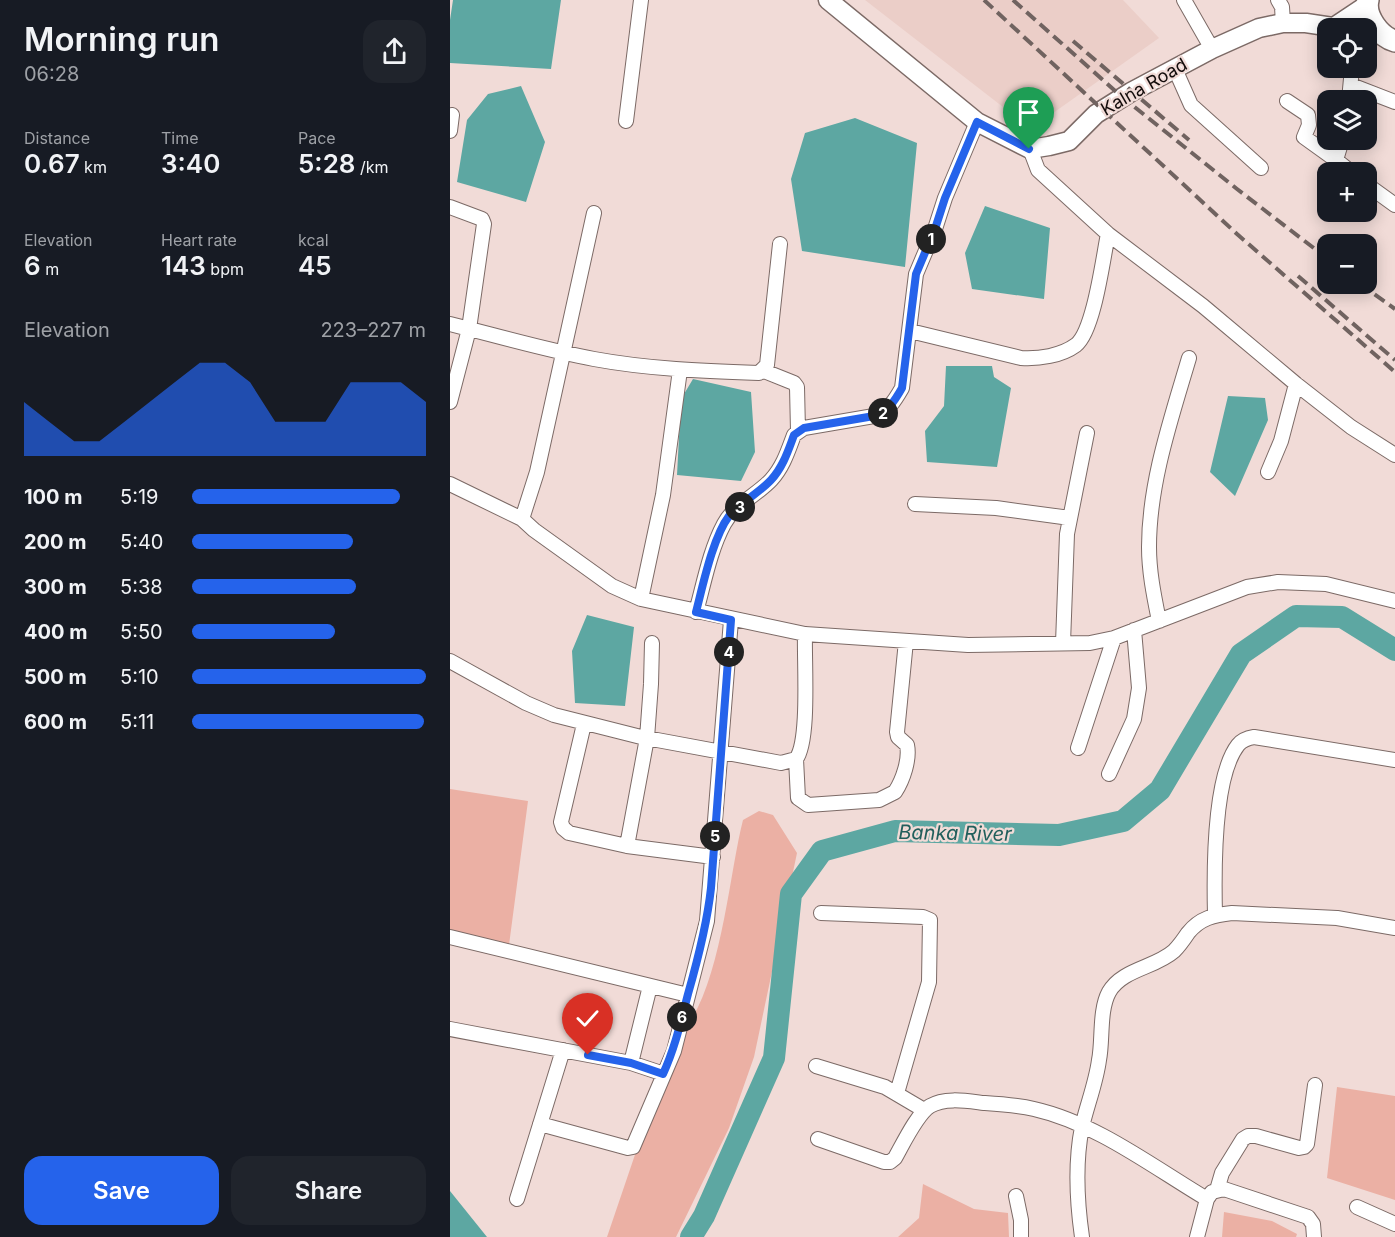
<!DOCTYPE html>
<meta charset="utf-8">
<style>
body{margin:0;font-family:Inter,sans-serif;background:#20242c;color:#f1f3f6;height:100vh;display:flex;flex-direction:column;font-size:22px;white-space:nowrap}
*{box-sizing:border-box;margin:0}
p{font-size:20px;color:#9ea1a6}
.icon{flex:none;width:33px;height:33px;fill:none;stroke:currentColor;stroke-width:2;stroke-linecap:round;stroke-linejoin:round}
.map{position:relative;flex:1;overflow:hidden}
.drawer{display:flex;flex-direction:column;background:#171b24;width:450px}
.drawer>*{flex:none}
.fabs{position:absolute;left:867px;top:18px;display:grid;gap:12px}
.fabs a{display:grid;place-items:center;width:60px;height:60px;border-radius:12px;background:#171b24;box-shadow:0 3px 15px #0003;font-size:30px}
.pin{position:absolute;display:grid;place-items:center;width:51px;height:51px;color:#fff;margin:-62px -26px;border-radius:50% 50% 50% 0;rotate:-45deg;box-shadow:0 0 6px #0007}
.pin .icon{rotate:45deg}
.km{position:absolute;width:30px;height:30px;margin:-15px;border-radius:50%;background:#222;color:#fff;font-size:16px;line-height:30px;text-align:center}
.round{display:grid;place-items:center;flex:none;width:63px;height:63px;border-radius:18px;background:#20242c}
.head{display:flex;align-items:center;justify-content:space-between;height:102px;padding:0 24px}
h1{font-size:33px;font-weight:600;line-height:45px}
.metrics{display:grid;grid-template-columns:repeat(3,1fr);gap:9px;height:102px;padding:6px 24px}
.metrics div{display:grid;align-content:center}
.metrics b{font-size:26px;font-weight:600}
.metrics small{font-size:16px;font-weight:400}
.metrics p{font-size:16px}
.chart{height:168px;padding:12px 24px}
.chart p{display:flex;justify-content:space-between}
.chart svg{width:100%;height:108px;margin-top:6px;fill:#2563eb;opacity:.7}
.button{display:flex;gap:12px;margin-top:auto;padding:12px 24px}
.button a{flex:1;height:69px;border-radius:18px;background:#2563eb;color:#fff;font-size:24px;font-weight:600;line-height:69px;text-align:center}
.button a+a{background:#20242c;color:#f1f3f6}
ul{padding:0 24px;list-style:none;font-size:20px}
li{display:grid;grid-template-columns:96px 72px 1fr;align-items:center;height:45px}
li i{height:15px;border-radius:8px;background:#2563eb}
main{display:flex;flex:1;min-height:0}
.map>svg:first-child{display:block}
.built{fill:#ebcec8}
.green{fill:#ebb0a4}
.water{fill:#5da7a2}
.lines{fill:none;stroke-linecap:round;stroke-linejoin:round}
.river{stroke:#5da7a2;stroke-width:22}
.street-casing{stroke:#7c6a66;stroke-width:16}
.secondary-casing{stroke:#7c6a66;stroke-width:21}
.primary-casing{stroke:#7c6a66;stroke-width:24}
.street{stroke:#fff;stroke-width:14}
.secondary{stroke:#fff;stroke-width:18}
.primary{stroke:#fff;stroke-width:21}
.rail{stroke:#706360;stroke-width:4;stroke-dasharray:12 6;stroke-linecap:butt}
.route-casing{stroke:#fff;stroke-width:12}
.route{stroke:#2563eb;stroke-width:8}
.labels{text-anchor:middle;stroke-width:4.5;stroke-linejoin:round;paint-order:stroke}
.street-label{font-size:18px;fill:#130c0b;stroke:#f1dbd7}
.water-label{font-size:20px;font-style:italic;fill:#225f5c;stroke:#f1dbd7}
</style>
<main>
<section class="drawer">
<div class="head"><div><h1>Morning run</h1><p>06:28</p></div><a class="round"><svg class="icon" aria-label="share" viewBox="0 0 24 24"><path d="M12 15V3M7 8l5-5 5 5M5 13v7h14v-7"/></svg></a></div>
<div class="metrics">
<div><p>Distance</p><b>0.67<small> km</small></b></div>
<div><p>Time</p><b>3:40</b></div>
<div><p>Pace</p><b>5:28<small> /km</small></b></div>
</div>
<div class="metrics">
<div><p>Elevation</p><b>6<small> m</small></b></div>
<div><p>Heart rate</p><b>143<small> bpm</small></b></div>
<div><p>kcal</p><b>45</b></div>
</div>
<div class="chart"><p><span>Elevation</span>223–227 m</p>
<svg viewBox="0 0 160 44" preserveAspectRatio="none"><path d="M0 44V22L10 30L20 38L30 38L40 30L50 22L60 14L70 6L80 6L90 14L100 30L110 30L120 30L130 14L140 14L150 14L160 22V44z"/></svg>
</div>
<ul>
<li><b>100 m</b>5:19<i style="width:89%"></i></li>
<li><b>200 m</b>5:40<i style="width:69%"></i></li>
<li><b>300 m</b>5:38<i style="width:70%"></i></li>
<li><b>400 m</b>5:50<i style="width:61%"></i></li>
<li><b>500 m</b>5:10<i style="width:100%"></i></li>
<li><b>600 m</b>5:11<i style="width:99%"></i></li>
</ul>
<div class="button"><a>Save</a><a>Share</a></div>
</section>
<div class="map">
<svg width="945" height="1237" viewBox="0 0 945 1237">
<rect width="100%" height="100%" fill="#f1dbd7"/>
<path class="built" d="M 415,0 L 673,0 L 709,38 L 589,123 L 553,107 Z"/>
<path class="green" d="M 0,789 L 78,801 L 59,945 L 0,934 Z
M 309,811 L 323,815 L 347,853 L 304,1057 L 279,1128 L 226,1237 L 157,1237 L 224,1040 C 270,1003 278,878 293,820 Z
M 887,1087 L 945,1096 L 945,1200 L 877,1178 Z
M 473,1184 L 524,1209 L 558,1213 L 559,1237 L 448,1237 L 469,1218 Z
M 774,1212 L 822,1221 L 847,1234 L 846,1237 L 772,1237 Z"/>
<path class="water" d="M 3,0 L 111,0 L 101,69 L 0,63 L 0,20 Z
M 71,86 L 95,142 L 76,202 L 7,182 L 17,120 L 38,94 Z
M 405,118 L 467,143 L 455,267 L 352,251 L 341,179 L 355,133 Z
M 535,206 L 600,228 L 594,299 L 522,289 L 515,253 Z
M 496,366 L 542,366 L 544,377 L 561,388 L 547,467 L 477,462 L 475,431 L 494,406 Z
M 243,379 L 301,392 L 305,452 L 291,481 L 227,475 L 231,399 Z
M 778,396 L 815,398 L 818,420 L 785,496 L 760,472 Z
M 137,615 L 184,627 L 175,706 L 125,703 L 122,651 Z
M 0,1191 L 37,1237 L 0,1237 Z"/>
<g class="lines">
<path class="river" d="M 241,1237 L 254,1216 L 324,1058 L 341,894 L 372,851 L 445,831 L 609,835 L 673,821 L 710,790 L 791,654 L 846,616 L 892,617 L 945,650"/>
<g class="street-casing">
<path id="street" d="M 734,0 L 762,49
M 828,0 L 832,7 L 833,23
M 725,69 L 741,105 L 811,168
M 901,85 L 945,102
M 899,100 L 902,68
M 837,101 L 858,115 L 859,125 L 854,137 L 886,160
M 176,121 L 191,0
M 0,131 L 2,115
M 892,140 L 886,160 L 901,172
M 580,149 L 588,170 L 658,234 L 753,306 L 846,384 L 901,427 L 945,455
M 916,184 L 945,205
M 0,207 L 32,219 L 34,224 L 19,329 L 0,402
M 0,324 C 48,336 95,350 144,359 C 198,369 253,371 309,373 L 317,365 L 330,244
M 460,331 L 571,358 C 589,359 611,356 626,345 C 644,331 653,258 658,234
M 314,371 L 344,383 L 347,387 L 348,431
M 818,472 L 831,441 L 846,384
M 0,484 L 72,519 L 84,530 L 162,586 L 191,599 L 355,634 L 518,645 L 640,643 L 664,638 L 797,587 L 828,582 L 876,584 L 945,601
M 465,504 L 546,508 L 620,518
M 72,519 L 87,472 L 144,213
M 191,599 L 213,495 L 230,370
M 246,612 C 254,583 260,550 274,524 C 284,505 307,495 321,480 C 333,467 338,451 344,435 L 354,428 L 424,416 C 439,410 444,402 452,388 L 466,274 L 485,229 L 495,198 L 527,122
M 709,621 C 704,596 699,572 699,547 C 699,483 721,419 739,358
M 613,643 L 617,534 L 637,433
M 0,661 L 76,703 L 104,715 L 191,737 L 331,763 L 346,759 C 360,741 354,660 355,634
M 134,724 L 111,822 L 113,828 L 119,833 L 177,846 L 263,857
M 628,748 L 664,638
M 346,759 L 348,798 L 358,805 L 429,800 L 445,792 C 453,780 460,759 457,745 L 448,737 L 447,732 L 456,641
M 659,774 L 684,719 L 689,688 L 684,630
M 177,846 L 197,738 L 201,684 L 202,643
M 371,913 L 473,917 L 480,920 L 479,982 L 447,1093
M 765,915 C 764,874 763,777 788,745 C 792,740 798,738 804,737 L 945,760
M 0,937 L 238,995
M 0,1029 L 181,1063 L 214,1074
M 181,1063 L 200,986
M 366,1066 L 435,1087 L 474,1110
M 90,1124 L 178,1148 L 183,1147 L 224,1051 L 257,921 L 281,620
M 368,1139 L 434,1162 L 440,1162 L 445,1158 C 453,1144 467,1114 480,1106 C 495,1097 517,1101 534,1103 C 550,1104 567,1105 584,1109 C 646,1123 703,1167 757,1199
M 767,1190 L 772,1173 L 793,1139 L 798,1136 L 806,1136 L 849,1148 L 854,1147 L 857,1144 L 865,1085
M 566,1196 L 571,1220 L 571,1237
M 67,1199 L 113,1050
M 907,1207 L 945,1224
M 632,1237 C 627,1202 625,1162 632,1127 C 637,1105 646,1083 649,1060 C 653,1041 649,1010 659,992 C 672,969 705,968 724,951 C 729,946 734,939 738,933 C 750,918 764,915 782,913 L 887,918 L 945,928
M 747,1237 L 757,1199 L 762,1192 L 774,1189 L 858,1217 L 863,1224 L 864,1237"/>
</g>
<g class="secondary-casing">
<path id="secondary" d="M 378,0 L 527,122 L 580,149 L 599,146 L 619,141 L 646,114 L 681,92 L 762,49 L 809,28 L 833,23 L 856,23 L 889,28
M 884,27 L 917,5"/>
</g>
<g class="primary-casing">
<path id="primary" d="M 918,0 C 914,16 930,37 945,41"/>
</g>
<use href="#street" class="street"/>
<use href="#secondary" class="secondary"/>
<use href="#primary" class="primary"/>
<path class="rail" d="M 534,0 L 787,234 L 945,372
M 563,0 L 672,97 L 787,189 L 878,259
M 623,41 L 739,140
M 848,276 L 945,360
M 910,284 L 945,309"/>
</g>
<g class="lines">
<g class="route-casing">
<path id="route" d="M 138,1055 L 181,1063 L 213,1074 C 225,1048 231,1021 238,994 C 248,959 257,925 261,888 L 281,620 L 246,612 C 253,585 263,537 279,516 C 291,502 309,493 321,480 C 333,467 338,451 344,435 L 354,428 L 424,416 C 439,410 444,402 452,388 L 466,274 L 485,229 L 495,198 L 527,122 L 579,149"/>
</g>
<use href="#route" class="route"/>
</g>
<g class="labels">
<g class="street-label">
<text transform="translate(694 87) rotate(-30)" y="6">Kalna Road</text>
</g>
<g class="water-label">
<text transform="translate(505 833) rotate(1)" y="7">Banka River</text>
</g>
</g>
</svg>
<div class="fabs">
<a><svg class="icon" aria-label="locate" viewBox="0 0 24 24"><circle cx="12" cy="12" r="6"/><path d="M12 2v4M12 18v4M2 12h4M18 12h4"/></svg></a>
<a><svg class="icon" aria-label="layers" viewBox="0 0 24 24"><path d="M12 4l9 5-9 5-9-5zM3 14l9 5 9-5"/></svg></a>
<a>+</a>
<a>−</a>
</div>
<div class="pin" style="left:579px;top:149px;background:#1e9e55"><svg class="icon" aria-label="arrive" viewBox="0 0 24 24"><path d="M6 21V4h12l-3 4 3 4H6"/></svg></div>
<div class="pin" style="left:138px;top:1055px;background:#d93025"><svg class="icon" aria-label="check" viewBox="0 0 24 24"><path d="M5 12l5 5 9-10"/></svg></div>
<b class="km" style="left:481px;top:239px">1</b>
<b class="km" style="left:433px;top:413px">2</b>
<b class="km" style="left:290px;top:507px">3</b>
<b class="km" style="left:279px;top:652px">4</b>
<b class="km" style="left:265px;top:836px">5</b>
<b class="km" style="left:232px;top:1017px">6</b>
</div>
</main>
